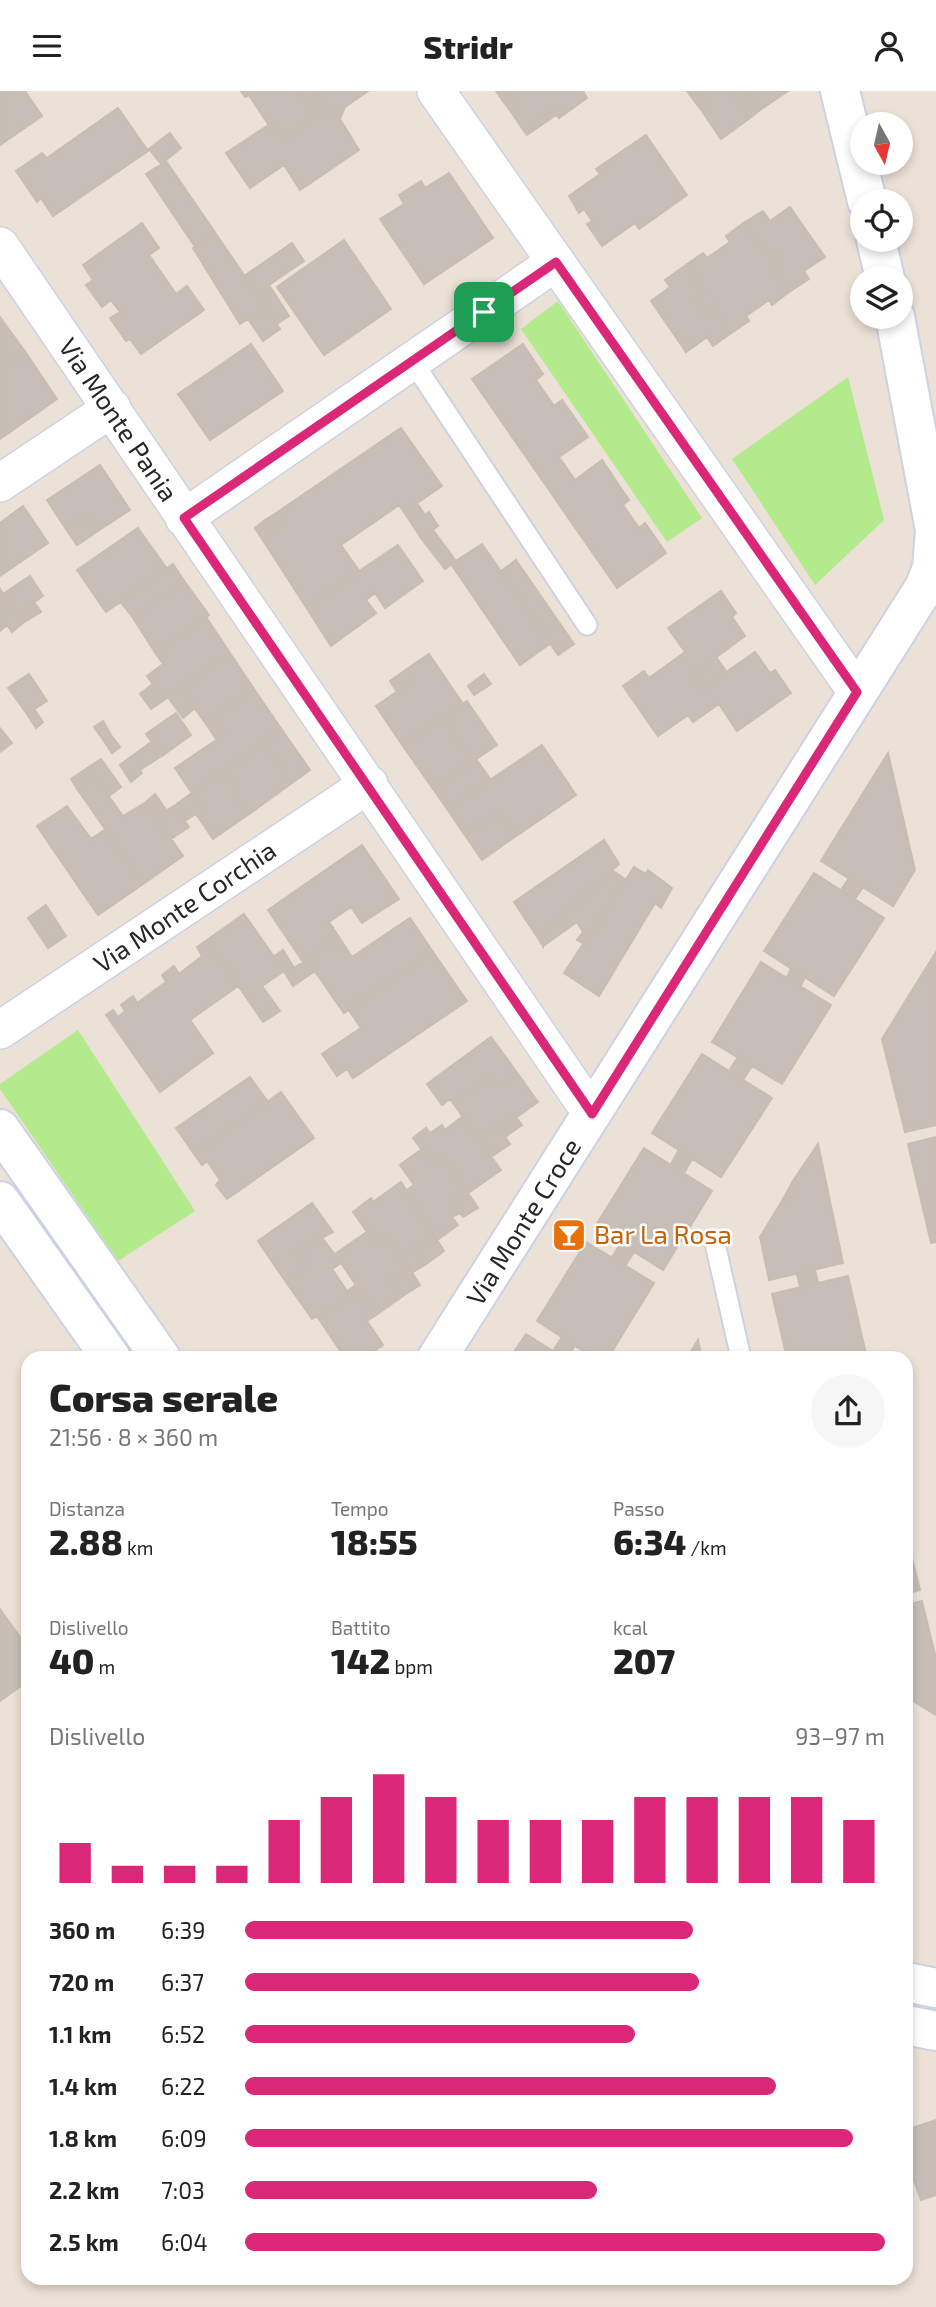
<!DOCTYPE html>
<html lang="it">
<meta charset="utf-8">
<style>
body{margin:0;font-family:"Exo 2",sans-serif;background:#f6f6f6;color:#222;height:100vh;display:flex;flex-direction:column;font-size:26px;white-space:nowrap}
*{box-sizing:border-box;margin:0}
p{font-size:23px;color:#767676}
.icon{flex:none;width:38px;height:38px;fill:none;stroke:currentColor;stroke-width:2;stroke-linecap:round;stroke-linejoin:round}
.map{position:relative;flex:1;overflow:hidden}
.drawer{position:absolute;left:21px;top:1260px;width:892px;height:934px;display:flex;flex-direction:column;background:#fff;border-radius:21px;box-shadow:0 4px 10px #0003}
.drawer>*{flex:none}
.needle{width:46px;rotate:172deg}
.fabs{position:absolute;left:850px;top:21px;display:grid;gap:14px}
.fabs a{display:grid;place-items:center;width:63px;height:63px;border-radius:50%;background:#fff;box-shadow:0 4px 10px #0003;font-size:35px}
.pin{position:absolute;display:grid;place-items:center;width:60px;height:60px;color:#fff;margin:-30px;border-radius:14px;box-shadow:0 4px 10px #0006}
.round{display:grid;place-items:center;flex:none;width:74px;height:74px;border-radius:37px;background:#f6f6f6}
.headline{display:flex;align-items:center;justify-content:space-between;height:119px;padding:0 28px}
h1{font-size:38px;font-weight:800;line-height:52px}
.figures{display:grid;grid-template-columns:repeat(3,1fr);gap:10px;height:119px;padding:7px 28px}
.figures div{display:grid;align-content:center}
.figures b{font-size:35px;font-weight:800}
.figures small{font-size:19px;font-weight:400}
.figures p{font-size:19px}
.chart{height:196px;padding:14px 28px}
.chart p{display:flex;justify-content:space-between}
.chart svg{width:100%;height:126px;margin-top:7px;stroke:#db2777;stroke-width:6}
ul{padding:0 28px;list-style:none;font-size:23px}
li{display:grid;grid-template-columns:112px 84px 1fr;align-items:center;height:52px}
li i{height:18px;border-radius:9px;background:#db2777}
header{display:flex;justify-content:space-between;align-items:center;height:91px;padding:0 28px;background:#fff;font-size:32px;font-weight:800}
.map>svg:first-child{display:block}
.green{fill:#b2ea8c}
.building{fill:#c7beb7;stroke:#c7bdb0;stroke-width:2}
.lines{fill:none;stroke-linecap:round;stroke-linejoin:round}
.service-casing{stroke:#ccd2e3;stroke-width:23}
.minor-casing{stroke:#ccd2e3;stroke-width:40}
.tertiary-casing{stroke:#ccd2e3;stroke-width:42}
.service{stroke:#fff;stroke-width:19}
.minor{stroke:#fff;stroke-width:37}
.tertiary{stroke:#fff;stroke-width:38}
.route-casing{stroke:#fff;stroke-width:14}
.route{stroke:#db2777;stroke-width:9}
.labels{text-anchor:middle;stroke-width:5;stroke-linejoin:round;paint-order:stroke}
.street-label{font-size:26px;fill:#272727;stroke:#fff}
.food-label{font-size:26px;fill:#c56008;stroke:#fff;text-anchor:start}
</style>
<header><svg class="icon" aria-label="menu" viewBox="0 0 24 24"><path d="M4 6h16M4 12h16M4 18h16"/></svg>Stridr<svg class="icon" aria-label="person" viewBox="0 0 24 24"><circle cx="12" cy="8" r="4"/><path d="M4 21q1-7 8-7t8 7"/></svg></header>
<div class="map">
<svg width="936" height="2216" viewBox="0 0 936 2216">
<rect width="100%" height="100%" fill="#ece1d6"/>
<path class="green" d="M 558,210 L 702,427 L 667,451 L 521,238 Z
M 848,286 L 884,429 L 815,494 L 732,368 Z
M 78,939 L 195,1120 L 118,1170 L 0,998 L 0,993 Z"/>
<path class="building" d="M 0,0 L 25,0 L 42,25 L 0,54 Z
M 241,0 L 296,0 L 314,26 L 284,47 L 273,31 L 268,33 L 249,4 L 245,6 Z
M 296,0 L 312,0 L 321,13 L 345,16 L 340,28 L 314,26 Z
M 312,0 L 368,0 L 345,16 L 321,13 Z
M 496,0 L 583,0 L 587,7 L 559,27 L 553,19 L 524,40 L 509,18 L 518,12 L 511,2 L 502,9 Z
M 687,0 L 732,0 L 750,27 L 721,48 L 702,20 L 709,15 L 702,4 L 695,11 Z
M 732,0 L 747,0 L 760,19 L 750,27 Z
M 747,0 L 788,0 L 760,19 Z
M 511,2 L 518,12 L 509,18 L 502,9 Z
M 702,4 L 709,15 L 702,20 L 695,11 Z
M 118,17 L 148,60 L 53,125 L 41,107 L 37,111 L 16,80 L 42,62 L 47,67 Z
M 553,19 L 556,24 L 527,44 L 524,40 Z
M 314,26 L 340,28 L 359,59 L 300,99 L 284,74 L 250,97 L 226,62 L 273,31 L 284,47 Z
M 170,42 L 181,57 L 161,73 L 149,58 Z
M 646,44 L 687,104 L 639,138 L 635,132 L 602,155 L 587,133 L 592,130 L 584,118 L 579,122 L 569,105 L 600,83 L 596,78 Z
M 166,70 L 216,143 L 195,156 L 146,83 Z
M 449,82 L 493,147 L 424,193 L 380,128 L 404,113 L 399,104 L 421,90 L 425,97 Z
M 790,116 L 825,166 L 804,180 L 809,188 L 789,201 L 772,174 L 779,170 L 771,158 L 765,162 L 745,131 L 763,120 L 770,130 Z
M 745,131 L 765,162 L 771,158 L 779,170 L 772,174 L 789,201 L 772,214 L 769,209 L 746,225 L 749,230 L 730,243 L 713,214 L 704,221 L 695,207 L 704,201 L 686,174 L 703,162 L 707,167 L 730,151 L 726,145 Z
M 142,132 L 159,157 L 149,164 L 176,203 L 187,195 L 204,219 L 141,263 L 130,248 L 126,250 L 110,227 L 120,221 L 111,209 L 102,216 L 86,194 L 93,189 L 83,174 Z
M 216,143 L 266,216 L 240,233 L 193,157 Z
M 344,149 L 391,218 L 324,264 L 277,196 Z
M 292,152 L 304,170 L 269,194 L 289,225 L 277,233 L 244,185 Z
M 686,174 L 704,201 L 695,207 L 704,221 L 713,214 L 730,243 L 713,255 L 707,246 L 686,261 L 651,210 L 670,196 L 665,189 Z
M 266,216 L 280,238 L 263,250 L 248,228 Z
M 0,226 L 26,262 L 0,280 Z
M 251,253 L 283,300 L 210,349 L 178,303 Z
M 523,253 L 543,283 L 536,289 L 554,315 L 562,309 L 588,346 L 559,366 L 575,389 L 602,369 L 629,409 L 623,414 L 639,437 L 645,432 L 666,462 L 617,497 L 472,288 Z
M 26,262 L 57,308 L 0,348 L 0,280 Z
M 401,337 L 442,395 L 404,421 L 399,414 L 341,454 L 360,481 L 306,516 L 255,437 L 265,429 L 272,440 L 286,430 L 279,420 Z
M 100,374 L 130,419 L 98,440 L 85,424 L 66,438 L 47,409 Z
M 417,412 L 425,424 L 429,421 L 438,435 L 421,447 L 404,421 Z
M 23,415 L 48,452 L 0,485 L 0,432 Z
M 279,420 L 286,430 L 272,440 L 265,429 Z
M 85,424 L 98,440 L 77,454 L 66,438 Z
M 138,437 L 167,478 L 106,521 L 77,479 Z
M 433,439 L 456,470 L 445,478 L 421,447 Z
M 482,453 L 551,552 L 520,574 L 451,473 Z
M 398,454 L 423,490 L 385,517 L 375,502 L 366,509 L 376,522 L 331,555 L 306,516 Z
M 516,469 L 574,553 L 558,564 L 501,480 Z
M 173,473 L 185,491 L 133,527 L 120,510 Z
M 30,485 L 43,505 L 17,523 L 3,503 Z
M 185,491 L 209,524 L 156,563 L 133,527 Z
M 0,498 L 12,515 L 0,523 Z
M 721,500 L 736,522 L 732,526 L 745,545 L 692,584 L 702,598 L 755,561 L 770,582 L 775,579 L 791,602 L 737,640 L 719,613 L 693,631 L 688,624 L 658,645 L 623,595 L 644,580 L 649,587 L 685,561 L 668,537 Z
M 34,511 L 41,521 L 23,532 L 17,523 Z
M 12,515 L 23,532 L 12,541 L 7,534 L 0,540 L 0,523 Z
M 206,526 L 230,562 L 164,609 L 147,585 L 163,573 L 156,563 Z
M 230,562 L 254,598 L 206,633 L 180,597 Z
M 429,563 L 463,613 L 403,655 L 376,615 L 414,589 L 407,578 Z
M 716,566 L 726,580 L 702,598 L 692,584 Z
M 407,578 L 414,589 L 397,601 L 390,590 Z
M 29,583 L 47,610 L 27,623 L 8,597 Z
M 484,583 L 491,593 L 474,604 L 468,595 Z
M 153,593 L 164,609 L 151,618 L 140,603 Z
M 180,597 L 195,617 L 183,627 L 168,606 Z
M 254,598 L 282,639 L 192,702 L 175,677 L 225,643 L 213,627 Z
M 467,610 L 497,654 L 472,671 L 443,626 Z
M 34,618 L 43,631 L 36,637 L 27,623 Z
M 176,622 L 191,644 L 162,665 L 146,643 Z
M 443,626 L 472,671 L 433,698 L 403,655 Z
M 213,627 L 225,643 L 216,648 L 206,633 Z
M 103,630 L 111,644 L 104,650 L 94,636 Z
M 0,637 L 12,652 L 0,661 Z
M 282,639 L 310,679 L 292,692 L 263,652 Z
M 111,644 L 120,656 L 112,662 L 104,650 Z
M 150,652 L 160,666 L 140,679 L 142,682 L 131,691 L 120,674 Z
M 263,652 L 292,692 L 249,723 L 233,702 L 238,698 L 224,680 Z
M 542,654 L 576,704 L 516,745 L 499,721 L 465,744 L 447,718 Z
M 888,662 L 915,779 L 893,815 L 821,770 Z
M 101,668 L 121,696 L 109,705 L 89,676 Z
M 476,668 L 491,689 L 447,718 L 433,698 Z
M 89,676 L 95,686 L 78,699 L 71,688 Z
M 224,680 L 238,698 L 233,702 L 249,723 L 213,748 L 196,723 L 203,718 L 192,702 Z
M 95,686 L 123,725 L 146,711 L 183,765 L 143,793 L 78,699 Z
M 192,702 L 203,718 L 185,730 L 174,715 Z
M 155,703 L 167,720 L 155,726 L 146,711 Z
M 67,715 L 91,748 L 106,738 L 143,793 L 98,824 L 37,735 Z
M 174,715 L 189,736 L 171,748 L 155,726 Z
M 499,721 L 516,745 L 482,769 L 465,744 Z
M 604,749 L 619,773 L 543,843 L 543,855 L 514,811 Z
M 362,754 L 399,808 L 362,832 L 351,816 L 329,831 L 339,846 L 303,871 L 268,819 Z
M 634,776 L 646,783 L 648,779 L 672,797 L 661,817 L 655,812 L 599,905 L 564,882 Z
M 612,779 L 625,788 L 584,853 L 577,849 L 583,841 L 577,831 L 543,855 L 543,843 Z
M 814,782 L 884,827 L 834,905 L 764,860 Z
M 849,787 L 863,796 L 855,808 L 841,799 Z
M 46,814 L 66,845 L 48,857 L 28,827 Z
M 244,823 L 284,880 L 262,895 L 280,920 L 263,931 L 207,849 Z
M 410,827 L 433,861 L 344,922 L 307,869 L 339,846 L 352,866 Z
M 207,849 L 238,895 L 190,929 L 213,962 L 160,1001 L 106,924 L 113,919 L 118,926 L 125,920 L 121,914 L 133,905 L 137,912 L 166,891 L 162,884 L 174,875 L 179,883 L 202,865 L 197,856 Z
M 283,859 L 294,877 L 285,882 L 273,866 Z
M 433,861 L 467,910 L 353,987 L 347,978 L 337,985 L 322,963 L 361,937 L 348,918 Z
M 936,861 L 936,1034 L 905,1041 L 882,948 Z
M 307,869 L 315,880 L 293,895 L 285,882 Z
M 761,871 L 831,914 L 782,993 L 712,951 Z
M 791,877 L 805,886 L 801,895 L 787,887 Z
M 491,946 L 518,983 L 499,996 L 490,985 L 453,1012 L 450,1008 L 442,1014 L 427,993 Z
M 702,963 L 772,1007 L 721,1086 L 652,1042 Z
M 738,966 L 752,975 L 743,989 L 729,980 Z
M 518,983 L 538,1011 L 517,1026 L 514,1023 L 479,1049 L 453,1012 L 490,985 L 499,996 Z
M 250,986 L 268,1011 L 194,1063 L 176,1037 Z
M 281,1001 L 314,1047 L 227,1108 L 216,1094 L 220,1089 L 207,1070 L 202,1074 L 194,1063 Z
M 514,1023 L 522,1034 L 505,1046 L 510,1053 L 491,1066 L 479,1049 Z
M 462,1026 L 501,1079 L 468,1102 L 443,1067 L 433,1074 L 413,1047 L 426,1037 L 430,1042 L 442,1034 L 445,1039 Z
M 936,1046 L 936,1151 L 931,1152 L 908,1053 Z
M 818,1053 L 843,1172 L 769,1189 L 760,1146 L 782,1110 L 797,1106 L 793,1090 Z
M 644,1057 L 712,1100 L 663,1179 L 595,1136 Z
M 422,1058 L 433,1074 L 443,1067 L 466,1099 L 451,1109 L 460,1122 L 452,1126 L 458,1134 L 437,1149 L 404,1101 L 414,1094 L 400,1074 Z
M 679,1059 L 692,1068 L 684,1082 L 671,1073 Z
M 793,1090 L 797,1106 L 782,1110 Z
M 401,1091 L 406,1099 L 404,1101 L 434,1144 L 415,1156 L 426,1173 L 413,1181 L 386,1144 L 375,1152 L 353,1121 L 371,1107 L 373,1111 Z
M 466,1099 L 478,1117 L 463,1126 L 451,1109 Z
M 312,1112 L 333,1141 L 297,1161 L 307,1176 L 286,1191 L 258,1150 Z
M 367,1141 L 375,1152 L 386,1144 L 409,1177 L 392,1189 L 403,1205 L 376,1224 L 335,1163 Z
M 434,1144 L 444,1160 L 426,1173 L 415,1156 Z
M 321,1145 L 341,1172 L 332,1178 L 347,1200 L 356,1194 L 360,1200 L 312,1228 L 286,1191 L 307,1176 L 297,1161 Z
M 586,1151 L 654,1192 L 608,1267 L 594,1267 L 537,1230 Z
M 621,1152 L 634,1161 L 625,1175 L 612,1166 Z
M 409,1177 L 420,1194 L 403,1205 L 392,1189 Z
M 815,1179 L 818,1192 L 800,1196 L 797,1183 Z
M 848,1185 L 867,1267 L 787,1267 L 772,1203 Z
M 360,1200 L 376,1224 L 367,1230 L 383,1254 L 364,1267 L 345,1267 L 317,1225 Z
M 526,1243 L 553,1260 L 563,1267 L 510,1267 Z
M 562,1246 L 575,1254 L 567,1267 L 553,1260 Z
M 698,1249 L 702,1267 L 687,1267 Z
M 906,1443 L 920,1499 L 906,1503 Z
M 922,1510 L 936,1568 L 936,1624 L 912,1609 L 906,1591 L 906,1514 Z
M 0,1518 L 28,1557 L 28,1590 L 0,1610 Z
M 936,2029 L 936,2104 L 921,2109 L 906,2067 L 906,2039 Z"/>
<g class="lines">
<g class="service-casing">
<path id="service" d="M 413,271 L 587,534
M 716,1157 L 741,1267"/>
</g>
<g class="minor-casing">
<path id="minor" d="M 436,0 L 857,601
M 0,155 L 592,1023
M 0,392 L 112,317
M 184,427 L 556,171
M 0,939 L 369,693"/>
</g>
<g class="tertiary-casing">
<path id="tertiary" d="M 840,0 L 867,110
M 876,149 L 885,187
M 0,1038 L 161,1267
M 0,1110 L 111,1267
M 437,1267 L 924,497 L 932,477 L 935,439 L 895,226
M 906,1891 L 936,1897
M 906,1934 L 936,1940"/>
</g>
<use href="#service" class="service"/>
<use href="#minor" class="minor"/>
<use href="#tertiary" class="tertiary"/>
</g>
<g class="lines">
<g class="route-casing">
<path id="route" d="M 556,171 L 857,601 L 592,1023 L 184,427 Z"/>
</g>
<use href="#route" class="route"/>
</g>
<defs>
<g id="bar-square" transform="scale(1.75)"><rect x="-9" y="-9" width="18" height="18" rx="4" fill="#e8710a" stroke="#fff"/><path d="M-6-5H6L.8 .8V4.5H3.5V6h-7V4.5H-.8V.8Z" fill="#fff"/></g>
</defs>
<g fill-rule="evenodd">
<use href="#bar-square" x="569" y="1144"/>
</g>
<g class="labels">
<g class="street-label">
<text transform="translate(118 329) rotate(56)" y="9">Via Monte Pania</text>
<text transform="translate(185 816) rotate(-34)" y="9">Via Monte Corchia</text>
<text transform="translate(524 1131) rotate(-58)" y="9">Via Monte Croce</text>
</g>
<g class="food-label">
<text x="594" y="1153">Bar La Rosa</text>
</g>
</g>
</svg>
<div class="fabs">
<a><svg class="needle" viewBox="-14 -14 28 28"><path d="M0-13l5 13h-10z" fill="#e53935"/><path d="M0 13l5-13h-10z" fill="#767676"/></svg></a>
<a><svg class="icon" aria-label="locate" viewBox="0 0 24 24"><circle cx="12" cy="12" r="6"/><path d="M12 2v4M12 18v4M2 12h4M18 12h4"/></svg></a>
<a><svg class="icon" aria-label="layers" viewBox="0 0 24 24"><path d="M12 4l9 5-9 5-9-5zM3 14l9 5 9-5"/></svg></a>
</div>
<div class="pin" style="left:484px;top:221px;background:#1e9e55"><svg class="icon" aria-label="arrive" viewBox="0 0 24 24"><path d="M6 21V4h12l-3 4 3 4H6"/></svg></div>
<section class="drawer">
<div class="headline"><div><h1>Corsa serale</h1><p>21:56 · 8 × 360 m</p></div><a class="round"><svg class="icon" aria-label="share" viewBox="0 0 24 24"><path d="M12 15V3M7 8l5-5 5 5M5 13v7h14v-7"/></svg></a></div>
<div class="figures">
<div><p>Distanza</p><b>2.88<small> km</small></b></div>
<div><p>Tempo</p><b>18:55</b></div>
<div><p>Passo</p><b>6:34<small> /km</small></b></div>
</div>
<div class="figures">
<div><p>Dislivello</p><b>40<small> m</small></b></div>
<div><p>Battito</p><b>142<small> bpm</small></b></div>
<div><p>kcal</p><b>207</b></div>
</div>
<div class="chart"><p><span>Dislivello</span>93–97 m</p>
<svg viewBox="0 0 160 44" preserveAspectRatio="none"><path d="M5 44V30M15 44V38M25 44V38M35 44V38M45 44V22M55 44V14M65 44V6M75 44V14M85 44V22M95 44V22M105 44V22M115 44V14M125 44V14M135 44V14M145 44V14M155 44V22"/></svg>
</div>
<ul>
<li><b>360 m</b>6:39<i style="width:70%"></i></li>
<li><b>720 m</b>6:37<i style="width:71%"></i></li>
<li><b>1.1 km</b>6:52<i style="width:61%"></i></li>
<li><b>1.4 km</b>6:22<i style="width:83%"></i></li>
<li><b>1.8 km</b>6:09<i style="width:95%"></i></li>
<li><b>2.2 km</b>7:03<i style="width:55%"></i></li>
<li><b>2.5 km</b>6:04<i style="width:100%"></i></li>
</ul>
</section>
</div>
